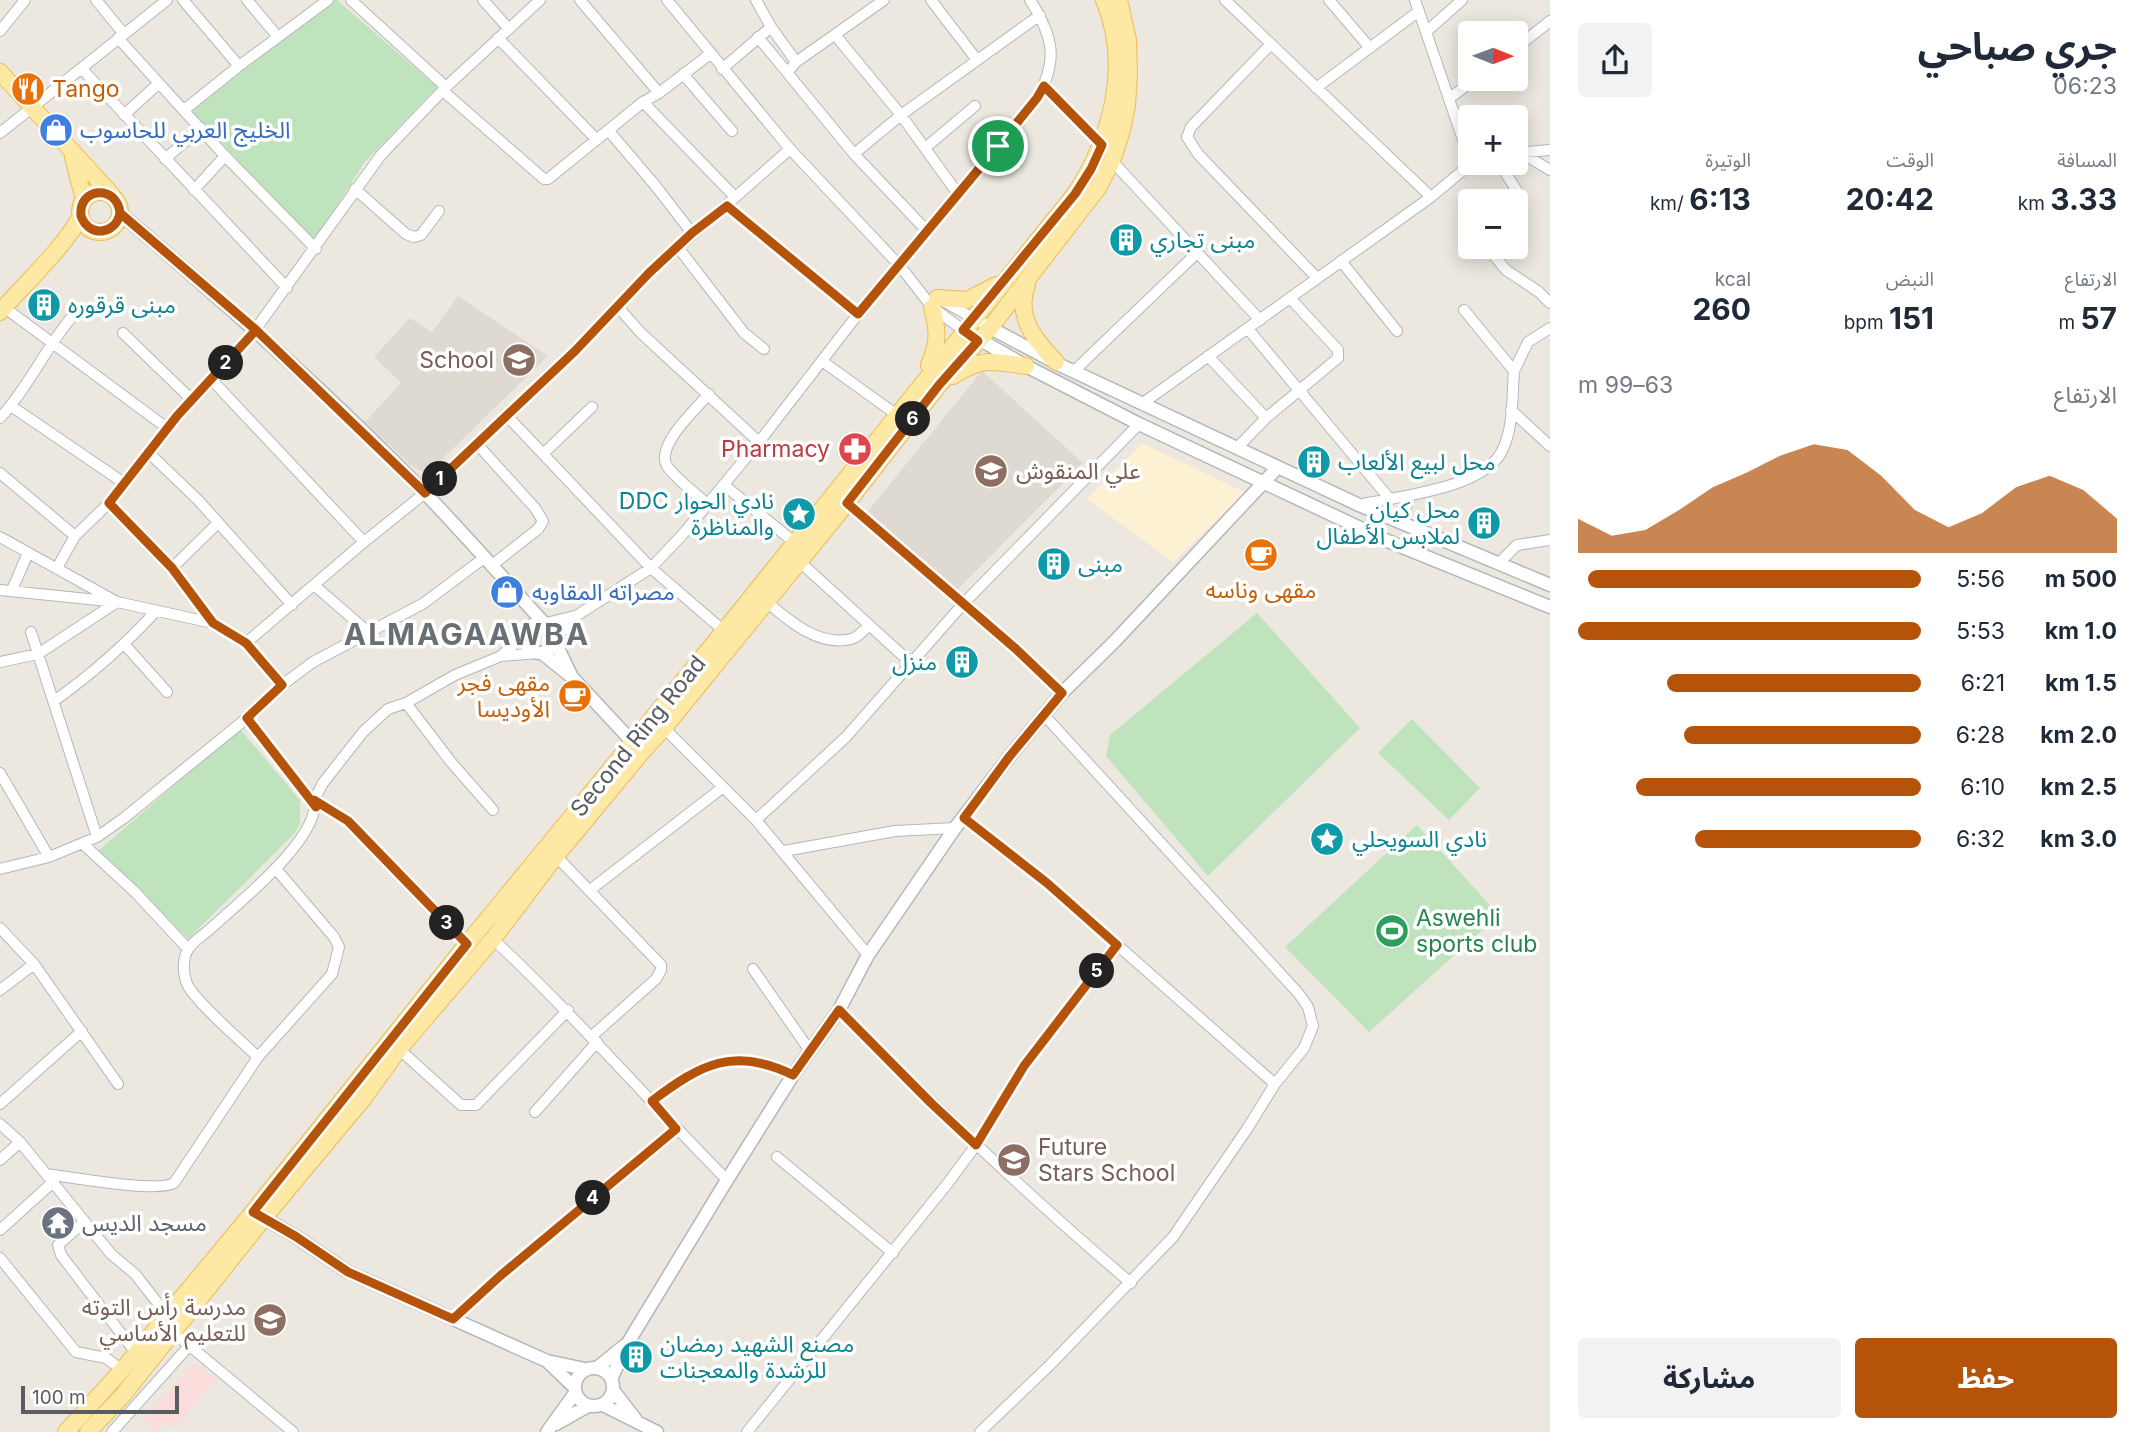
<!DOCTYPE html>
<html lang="ar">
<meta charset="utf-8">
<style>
body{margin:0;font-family:Inter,"Noto Sans Arabic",sans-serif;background:#f2f2f3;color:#1f2937;direction:rtl;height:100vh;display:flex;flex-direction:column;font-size:26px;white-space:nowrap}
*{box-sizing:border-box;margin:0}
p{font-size:23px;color:#747a83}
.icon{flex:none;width:38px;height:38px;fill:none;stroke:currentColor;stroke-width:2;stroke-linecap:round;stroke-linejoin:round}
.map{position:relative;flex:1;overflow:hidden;direction:ltr}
.drawer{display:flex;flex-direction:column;background:#fff;width:595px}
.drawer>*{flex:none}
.needle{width:46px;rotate:91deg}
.controls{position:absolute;left:1458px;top:21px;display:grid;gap:14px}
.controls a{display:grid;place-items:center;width:70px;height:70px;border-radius:7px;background:#fff;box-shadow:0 4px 18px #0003;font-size:35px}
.scale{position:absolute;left:21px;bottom:18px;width:158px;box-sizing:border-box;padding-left:7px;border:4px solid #595d61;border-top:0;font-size:19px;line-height:24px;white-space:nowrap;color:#595d61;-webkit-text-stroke:5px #fff;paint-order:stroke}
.pin{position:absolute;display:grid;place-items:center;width:60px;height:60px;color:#fff;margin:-30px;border:4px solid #fff;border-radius:50%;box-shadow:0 2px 7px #0007}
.km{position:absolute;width:35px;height:35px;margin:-18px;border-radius:50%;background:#222;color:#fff;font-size:19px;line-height:35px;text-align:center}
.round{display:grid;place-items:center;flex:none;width:74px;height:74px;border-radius:7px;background:#f2f2f3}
.summary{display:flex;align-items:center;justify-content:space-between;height:119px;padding:0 28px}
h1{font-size:38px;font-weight:700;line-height:52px}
.metrics{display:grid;grid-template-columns:repeat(3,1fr);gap:10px;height:119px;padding:7px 28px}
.metrics div{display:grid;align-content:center}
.metrics b{font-size:30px;font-weight:700}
.metrics small{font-size:19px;font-weight:400}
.metrics p{font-size:19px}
.chart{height:196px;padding:14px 28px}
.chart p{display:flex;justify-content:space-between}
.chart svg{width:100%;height:126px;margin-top:7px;fill:#b45309;opacity:.7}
.cta{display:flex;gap:14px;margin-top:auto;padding:14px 28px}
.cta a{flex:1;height:80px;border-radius:7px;background:#b45309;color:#fff;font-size:28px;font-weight:700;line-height:80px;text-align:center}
.cta a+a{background:#f2f2f3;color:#1f2937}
ul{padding:0 28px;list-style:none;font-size:23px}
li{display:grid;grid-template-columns:112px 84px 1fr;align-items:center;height:52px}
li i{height:18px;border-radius:9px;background:#b45309}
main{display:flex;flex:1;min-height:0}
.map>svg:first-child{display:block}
.commercial{fill:#fdf1d4}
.education{fill:#dedad1}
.medical{fill:#fadcdb}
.green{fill:#bfe3bc}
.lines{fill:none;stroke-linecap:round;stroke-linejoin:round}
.minor-casing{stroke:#b3b7bb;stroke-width:12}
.tertiary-casing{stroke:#b3b7bb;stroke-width:15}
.primary-casing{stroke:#eeba57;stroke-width:18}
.minor{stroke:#fff;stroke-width:10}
.tertiary{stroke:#fff;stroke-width:12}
.primary{stroke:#fde9a4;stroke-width:16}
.route-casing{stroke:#fff;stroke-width:14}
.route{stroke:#b45309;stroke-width:9}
.labels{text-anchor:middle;stroke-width:7;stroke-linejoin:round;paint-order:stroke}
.food-label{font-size:23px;fill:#c56008;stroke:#fff;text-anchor:start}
.shop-label{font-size:23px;fill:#366cbe;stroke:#fff;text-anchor:start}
.culture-label{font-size:23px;fill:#0d838f;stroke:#fff;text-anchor:start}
.education-label{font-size:23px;fill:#785e54;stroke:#fff;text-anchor:end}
.health-label{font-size:23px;fill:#be3a42;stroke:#fff;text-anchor:end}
.street-label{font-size:23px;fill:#595d61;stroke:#fff}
.leisure-label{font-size:23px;fill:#27864d;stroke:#fff;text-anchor:start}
.worship-label{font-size:23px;fill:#5b616d;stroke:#fff;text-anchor:start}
.district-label{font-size:30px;font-weight:bold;letter-spacing:2px;fill:#6a6f73;stroke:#fff}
</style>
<main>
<section class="drawer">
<div class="summary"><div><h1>جري صباحي</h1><p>06:23</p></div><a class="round"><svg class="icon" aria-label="share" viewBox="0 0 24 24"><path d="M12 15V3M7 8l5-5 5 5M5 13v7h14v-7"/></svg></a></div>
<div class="metrics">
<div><p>المسافة</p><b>3.33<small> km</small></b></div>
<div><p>الوقت</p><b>20:42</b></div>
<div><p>الوتيرة</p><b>6:13<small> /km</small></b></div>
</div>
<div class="metrics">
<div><p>الارتفاع</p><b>57<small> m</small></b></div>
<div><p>النبض</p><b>151<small> bpm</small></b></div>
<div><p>kcal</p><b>260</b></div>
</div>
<div class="chart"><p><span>الارتفاع</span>63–99 m</p>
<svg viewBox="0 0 160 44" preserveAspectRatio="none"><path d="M0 44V32L10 38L20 36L30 29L40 21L50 16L60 10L70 6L80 8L90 17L100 29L110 35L120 30L130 21L140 17L150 22L160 32V44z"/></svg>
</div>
<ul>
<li><b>500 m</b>5:56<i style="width:97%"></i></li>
<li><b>1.0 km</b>5:53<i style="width:100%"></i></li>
<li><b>1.5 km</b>6:21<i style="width:74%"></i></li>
<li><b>2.0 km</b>6:28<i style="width:69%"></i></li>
<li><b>2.5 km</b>6:10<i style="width:83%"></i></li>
<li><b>3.0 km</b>6:32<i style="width:66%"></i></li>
</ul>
<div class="cta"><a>حفظ</a><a>مشاركة</a></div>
</section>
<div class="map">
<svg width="1550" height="1432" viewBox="0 0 1550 1432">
<rect width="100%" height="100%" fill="#ece8e0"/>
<path class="commercial" d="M 1142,443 L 1246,493 L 1173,562 L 1087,499 Z"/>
<path class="education" d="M 458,296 L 548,356 L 433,468 L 421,471 L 412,466 L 365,422 L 401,383 L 374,357 L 410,318 L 432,332 Z
M 982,371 L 1083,463 L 955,592 L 868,511 Z"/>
<path class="medical" d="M 195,1363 L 217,1378 L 173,1429 L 166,1422 L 154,1432 L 141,1421 Z"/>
<path class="green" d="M 332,0 L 337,0 L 437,87 L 364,163 L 314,242 L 192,111 Z
M 1257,613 L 1360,728 L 1208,876 L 1106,756 L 1110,735 Z
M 1412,719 L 1480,788 L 1449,820 L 1378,753 Z
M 240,729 L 300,800 L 300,824 L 294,834 L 188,939 L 99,850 Z
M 1417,825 L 1499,915 L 1369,1032 L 1285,947 Z"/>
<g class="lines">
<g class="minor-casing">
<path id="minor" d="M 96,0 L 124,34
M 183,0 L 239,66
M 247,0 L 278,37
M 351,0 L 446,87
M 483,0 L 509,29
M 580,0 L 659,93
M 667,0 L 790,149 L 900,266 L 932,307 L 963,330
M 756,0 L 771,27
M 931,0 L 977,60
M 1225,0 L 1431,197
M 1329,0 L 1370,48
M 0,31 L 25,0
M 1426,32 L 1462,0
M 836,36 L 901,115 L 958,194
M 758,37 L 854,154 L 927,231
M 118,38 L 225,156 L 316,249
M 498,38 L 597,140
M 1271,44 L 1191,127 L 1187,137 L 1198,154 L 1317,278
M 1516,48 L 1550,21
M 82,69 L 287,288
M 722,69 L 771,27 L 796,62
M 788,72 L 796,62 L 884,0
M 683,74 L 732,131
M 1044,86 L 1102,145
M 1316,88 L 1419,11
M 443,91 L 544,179 L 548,179 L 643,102 L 659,93 L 710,54
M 1450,98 L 1475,79
M 643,102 L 735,197
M 184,110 L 239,66 L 328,0
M 124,115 L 159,83
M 608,130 L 654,184 L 692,233
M 0,133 L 167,0
M 925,148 L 975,106
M 1516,153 L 1550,150
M 854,154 L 901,115 L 1040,15
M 1523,154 L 1550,170
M 165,159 L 201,128
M 1112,161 L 1260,320
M 1499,163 L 1521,197 L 1522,201 L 1516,206
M 355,189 L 406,234 L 414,237 L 421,235 L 439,211
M 194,190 L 225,156
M 727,206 L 858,314
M 677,246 L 744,333 L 764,349
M 1487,247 L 1506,270 L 1539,292 L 1550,303
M 1341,261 L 1397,331
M 943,301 L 973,318
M 1,305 L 167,428
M 617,306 L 641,333 L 759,442
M 1248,329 L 1389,498
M 123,333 L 192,400
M 1208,356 L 1266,418
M 822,361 L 897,415
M 1074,371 L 1198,252
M 1514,371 L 1528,342 L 1550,328
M 211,379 L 364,542
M 1143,403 L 1431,197 L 1461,172 L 1470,160 L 1415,0
M 11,406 L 124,483
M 1511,410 L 1550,446
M 508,417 L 651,568 L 724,631
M 0,418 C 28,388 45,349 71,318
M 477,444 L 535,508 L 543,521 L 538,529 L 491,566
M 1237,448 L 1266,418 L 1338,358 L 1338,350 L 1290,298
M 148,452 L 198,500 L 292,605
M 543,454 L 592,407
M 0,473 L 75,536
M 724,485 L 794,542
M 109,503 L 172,568 L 213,623
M 847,503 L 1016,649 L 1062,693
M 707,504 C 694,492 677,480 667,466 C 655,446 696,409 709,394
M 1359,505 C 1398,496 1483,489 1502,451 C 1514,427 1512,396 1514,371 L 1464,310
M 1400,521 L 1411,495
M 0,537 L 117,602 L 38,654 L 0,662
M 800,562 L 912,664
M 1498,564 L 1517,545 L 1550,540
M 57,568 L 75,536 L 109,503 L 177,416 L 255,330 L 381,155 L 446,87 L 540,0
M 172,568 L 218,523
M 314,585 L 368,632
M 0,590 L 117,602 L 213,623 L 246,643 L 282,685
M 12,590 L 28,553
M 767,602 C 789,621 819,647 851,639 C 859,637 864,630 869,625
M 546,623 L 575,616
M 31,632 L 97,837
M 556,637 L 576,616 L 651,568 L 683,534 L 759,442 L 858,314 L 1037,98 C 1059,60 1053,36 1030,0
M 246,643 L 364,542 L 425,493 L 574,351 L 649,273 L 790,149
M 125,645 L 167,692
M 501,656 L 538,653
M 54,701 C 92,674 125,645 156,611
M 406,703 L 451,762 L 493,810
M 247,718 L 315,807
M 664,728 L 756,820 L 868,955
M 0,773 L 49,857
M 314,800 L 348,821 L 467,944
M 964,818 L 1047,883 L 1275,1084
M 756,820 L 846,737 L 963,604 L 1139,424
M 83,844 L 135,892 L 188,949
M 784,851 L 895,831 L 955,828
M 556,856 L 661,965 L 661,970 L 656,979 L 592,1036
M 0,869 L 49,857 L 97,837 L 124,818 L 247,718 L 282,685 L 313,662 L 424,603 L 484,558
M 590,890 L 722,788
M 0,928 L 34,964 L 118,1084
M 493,939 C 575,1016 648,1100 727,1180
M 753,969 L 810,1051
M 0,990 L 34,964
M 839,1010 C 933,1105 1029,1197 1131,1283
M 399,1049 L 461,1105 L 476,1105 L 568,1010
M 258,1057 C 243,1043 194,1000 187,984 C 183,974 182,957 189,948 C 194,941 203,935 209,930 C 235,906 322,837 314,800 L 323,783 L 363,732 L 388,709 L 406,703 L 455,675 L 501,656 L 526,633
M 652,1101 C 701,1064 734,1046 793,1075
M 0,1104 L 82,1031
M 535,1112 L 597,1042
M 0,1124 L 20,1142 L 111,1254 L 135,1274 L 167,1315 L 172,1331 L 293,1432
M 777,1157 L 893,1253
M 0,1160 L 20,1142
M 46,1174 C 71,1177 156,1193 174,1183 L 258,1057 L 332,974 L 339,947 L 334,937 L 276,869
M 84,1222 L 58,1245 L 61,1255 L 136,1353
M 0,1230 L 53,1182
M 0,1258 L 76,1352 L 106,1358 L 122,1370
M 453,1319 L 500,1276 L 676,1129
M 112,1432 L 189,1346
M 747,1432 L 948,1183 L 976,1145 L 1024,1066 L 1117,945
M 980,1432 L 1050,1365 L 1173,1237 L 1247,1129 L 1275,1084 L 1304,1048 L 1313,1026 L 1308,1007 L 1299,994 L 1045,716"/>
</g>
<g class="tertiary-casing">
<path id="tertiary" d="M 120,213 C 225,303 329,394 425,493 C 465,535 504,579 543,622
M 985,325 L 1060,365 L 1359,505 L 1550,585
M 963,330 L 1026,366 L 1139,424 L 1390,542 L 1550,607
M525 638a15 15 0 1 1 30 0a15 15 0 1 1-30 0Z
M 555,642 L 571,675
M 542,653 L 573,678 L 637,747
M 257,1214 L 295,1236 L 348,1272 L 547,1361 L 585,1369
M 548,1362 L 574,1387
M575 1387a19 19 0 1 1 38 0a19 19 0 1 1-38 0Z
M 597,1368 L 624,1346
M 611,1379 L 629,1341 L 727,1180 L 793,1075 L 839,1010 L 868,955 L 955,828 L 1009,757 L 1062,693 L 1115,641 L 1278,467
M 613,1390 L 636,1420
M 603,1405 L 657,1432
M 556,1424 L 588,1406
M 547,1432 L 575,1393"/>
</g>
<g class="primary-casing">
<path id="primary" d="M 0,72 L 112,195
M 73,157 L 84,200
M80 212a20 20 0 1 1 40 0a20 20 0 1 1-40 0Z
M 1027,285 C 1015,317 1035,340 1056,362
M 937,298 L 967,300 L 996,285
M 0,312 C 26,282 62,250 81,216
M 929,365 C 939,341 938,331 932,307
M 953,376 C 982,357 993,361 1026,366
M 66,1432 L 122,1370 L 253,1212 L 467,944 L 724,631 L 1075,194 C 1112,137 1131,65 1104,0
M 88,1432 L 123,1395 L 263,1219 L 363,1099 L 399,1049 L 493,939 L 556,856 L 642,752 L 664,728 L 847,503 L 939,385 L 990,328 L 1098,188 L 1112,161 L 1121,134 L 1127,106 L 1129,72 L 1128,40 L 1119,0"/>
</g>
<use href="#minor" class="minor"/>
<use href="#tertiary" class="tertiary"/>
<use href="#primary" class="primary"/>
</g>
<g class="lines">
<g class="route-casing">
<path id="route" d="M 998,146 L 858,314 L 727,206 L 692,233 L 649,273 L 575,351 L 425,493 L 256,330 L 120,213 C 117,184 78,187 81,216 C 89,238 116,235 120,213 L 256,330 L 177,416 L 109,503 L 172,568 L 213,623 L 246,643 L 282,685 L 247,718 L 316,807 L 314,800 L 348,821 L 467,944 L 253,1212 L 295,1236 L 348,1272 L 453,1319 L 500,1276 L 676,1129 L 652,1101 C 701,1064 734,1046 793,1075 L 839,1010 L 931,1103 L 976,1145 L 1024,1066 L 1117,945 L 1047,883 L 964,818 L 1009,757 L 1062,693 L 1016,649 L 847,503 L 939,385 L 978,341 L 963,330 L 1075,194 L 1091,169 L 1102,145 L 1044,86 L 1037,98 L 998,146"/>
</g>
<use href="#route" class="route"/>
</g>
<defs>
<g id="restaurant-disc" transform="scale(1.75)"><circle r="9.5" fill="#e8710a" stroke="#fff"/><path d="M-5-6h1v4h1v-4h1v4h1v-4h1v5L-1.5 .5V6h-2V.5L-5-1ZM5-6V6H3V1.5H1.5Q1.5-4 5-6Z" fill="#fff"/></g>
<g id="shop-disc" transform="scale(1.75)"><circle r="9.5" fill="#3f7fe0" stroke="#fff"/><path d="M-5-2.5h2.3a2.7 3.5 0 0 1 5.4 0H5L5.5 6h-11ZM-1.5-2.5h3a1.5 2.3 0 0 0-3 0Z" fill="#fff"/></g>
<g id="building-disc" transform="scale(1.75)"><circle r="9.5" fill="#0f9aa8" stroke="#fff"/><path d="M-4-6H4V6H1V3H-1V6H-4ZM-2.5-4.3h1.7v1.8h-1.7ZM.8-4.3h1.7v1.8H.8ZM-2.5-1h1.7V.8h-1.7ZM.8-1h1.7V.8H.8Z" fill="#fff"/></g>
<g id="school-disc" transform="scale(1.75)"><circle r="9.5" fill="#8d6e63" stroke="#fff"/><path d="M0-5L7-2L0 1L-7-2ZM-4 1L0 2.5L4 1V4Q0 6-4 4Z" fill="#fff"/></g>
<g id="pharmacy-disc" transform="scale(1.75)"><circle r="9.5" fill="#e0444e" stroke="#fff"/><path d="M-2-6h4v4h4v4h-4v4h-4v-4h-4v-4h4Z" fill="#fff"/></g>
<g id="sight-disc" transform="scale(1.75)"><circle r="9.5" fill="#0f9aa8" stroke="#fff"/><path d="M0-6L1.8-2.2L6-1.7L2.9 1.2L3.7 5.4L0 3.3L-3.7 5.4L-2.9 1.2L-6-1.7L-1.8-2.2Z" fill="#fff"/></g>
<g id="cafe-disc" transform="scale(1.75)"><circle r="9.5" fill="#e8710a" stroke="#fff"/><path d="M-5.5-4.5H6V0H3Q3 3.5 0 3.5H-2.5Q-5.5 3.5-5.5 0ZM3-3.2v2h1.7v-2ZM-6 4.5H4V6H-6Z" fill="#fff"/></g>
<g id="stadium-disc" transform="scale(1.75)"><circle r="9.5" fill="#2e9e5b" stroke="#fff"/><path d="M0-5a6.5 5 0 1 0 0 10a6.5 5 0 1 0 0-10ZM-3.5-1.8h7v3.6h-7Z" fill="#fff"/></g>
<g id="temple-disc" transform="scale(1.75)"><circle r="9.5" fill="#6b7280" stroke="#fff"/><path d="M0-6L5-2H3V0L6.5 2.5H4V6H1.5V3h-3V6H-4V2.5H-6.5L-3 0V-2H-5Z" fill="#fff"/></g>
</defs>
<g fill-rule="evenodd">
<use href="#restaurant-disc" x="28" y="89"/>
<use href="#shop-disc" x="56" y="130"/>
<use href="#building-disc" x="1126" y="240"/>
<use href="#building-disc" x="44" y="305"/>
<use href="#school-disc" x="519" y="360"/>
<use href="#pharmacy-disc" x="855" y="449"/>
<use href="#building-disc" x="1314" y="462"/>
<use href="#school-disc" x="991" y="471"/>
<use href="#sight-disc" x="799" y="514"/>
<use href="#building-disc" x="1484" y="523"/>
<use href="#cafe-disc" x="1261" y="555"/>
<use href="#building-disc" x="1054" y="564"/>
<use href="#shop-disc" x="507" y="592"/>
<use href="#building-disc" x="962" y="662"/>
<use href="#cafe-disc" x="575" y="696"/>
<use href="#sight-disc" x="1327" y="839"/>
<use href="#stadium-disc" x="1392" y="931"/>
<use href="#school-disc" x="1014" y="1160"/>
<use href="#temple-disc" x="58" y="1223"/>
<use href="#school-disc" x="270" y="1320"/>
<use href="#building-disc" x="636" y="1357"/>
</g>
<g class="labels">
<g class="food-label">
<text x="52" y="97">Tango</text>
<text x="1261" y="598" text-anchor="middle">مقهى وناسه</text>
<text x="550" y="691" text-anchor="end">مقهى فجر<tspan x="550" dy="26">الأوديسا</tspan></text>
</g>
<g class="shop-label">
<text x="80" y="138">الخليج العربي للحاسوب</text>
<text x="532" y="600">مصراته المقاوبه</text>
</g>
<g class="culture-label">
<text x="1150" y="248">مبنى تجاري</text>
<text x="68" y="313">مبنى قرقوره</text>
<text x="1338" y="470">محل لبيع الألعاب</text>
<text x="774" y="509" text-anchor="end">DDC نادي الحوار<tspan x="774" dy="26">والمناظرة</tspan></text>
<text x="1460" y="518" text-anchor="end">محل كيان<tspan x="1460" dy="26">لملابس الأطفال</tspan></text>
<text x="1078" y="572">مبنى</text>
<text x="937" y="670" text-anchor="end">منزل</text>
<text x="1352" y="847">نادي السويحلي</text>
<text x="660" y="1352">مصنع الشهيد رمضان<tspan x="660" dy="26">للرشدة والمعجنات</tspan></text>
</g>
<g class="education-label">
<text x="494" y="368">School</text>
<text x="1016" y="479" text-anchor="start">علي المنقوش</text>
<text x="1038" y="1155" text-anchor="start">Future<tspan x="1038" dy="26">Stars School</tspan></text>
<text x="246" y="1315">مدرسة رأس التوته<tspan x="246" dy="26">للتعليم الأساسي</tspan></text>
</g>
<g class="health-label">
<text x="830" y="457">Pharmacy</text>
</g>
<g class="street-label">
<text transform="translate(638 736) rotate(-51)" y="8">Second Ring Road</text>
</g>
<g class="leisure-label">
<text x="1416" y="926">Aswehli<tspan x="1416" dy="26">sports club</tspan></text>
</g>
<g class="worship-label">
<text x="82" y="1231">مسجد الديس</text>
</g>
<g class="district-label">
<text x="467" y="645">ALMAGAAWBA</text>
</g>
</g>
</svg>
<div class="controls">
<a><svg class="needle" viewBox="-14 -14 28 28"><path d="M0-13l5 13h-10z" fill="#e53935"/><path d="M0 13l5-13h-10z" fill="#747a83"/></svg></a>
<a>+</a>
<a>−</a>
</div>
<div class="scale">100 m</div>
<div class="pin" style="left:998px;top:146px;background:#1e9e55"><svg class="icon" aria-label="arrive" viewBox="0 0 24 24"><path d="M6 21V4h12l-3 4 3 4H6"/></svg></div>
<b class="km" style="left:440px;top:479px">1</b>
<b class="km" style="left:226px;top:363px">2</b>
<b class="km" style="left:447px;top:923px">3</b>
<b class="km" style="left:593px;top:1198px">4</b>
<b class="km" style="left:1097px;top:971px">5</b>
<b class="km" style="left:913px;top:419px">6</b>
</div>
</main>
